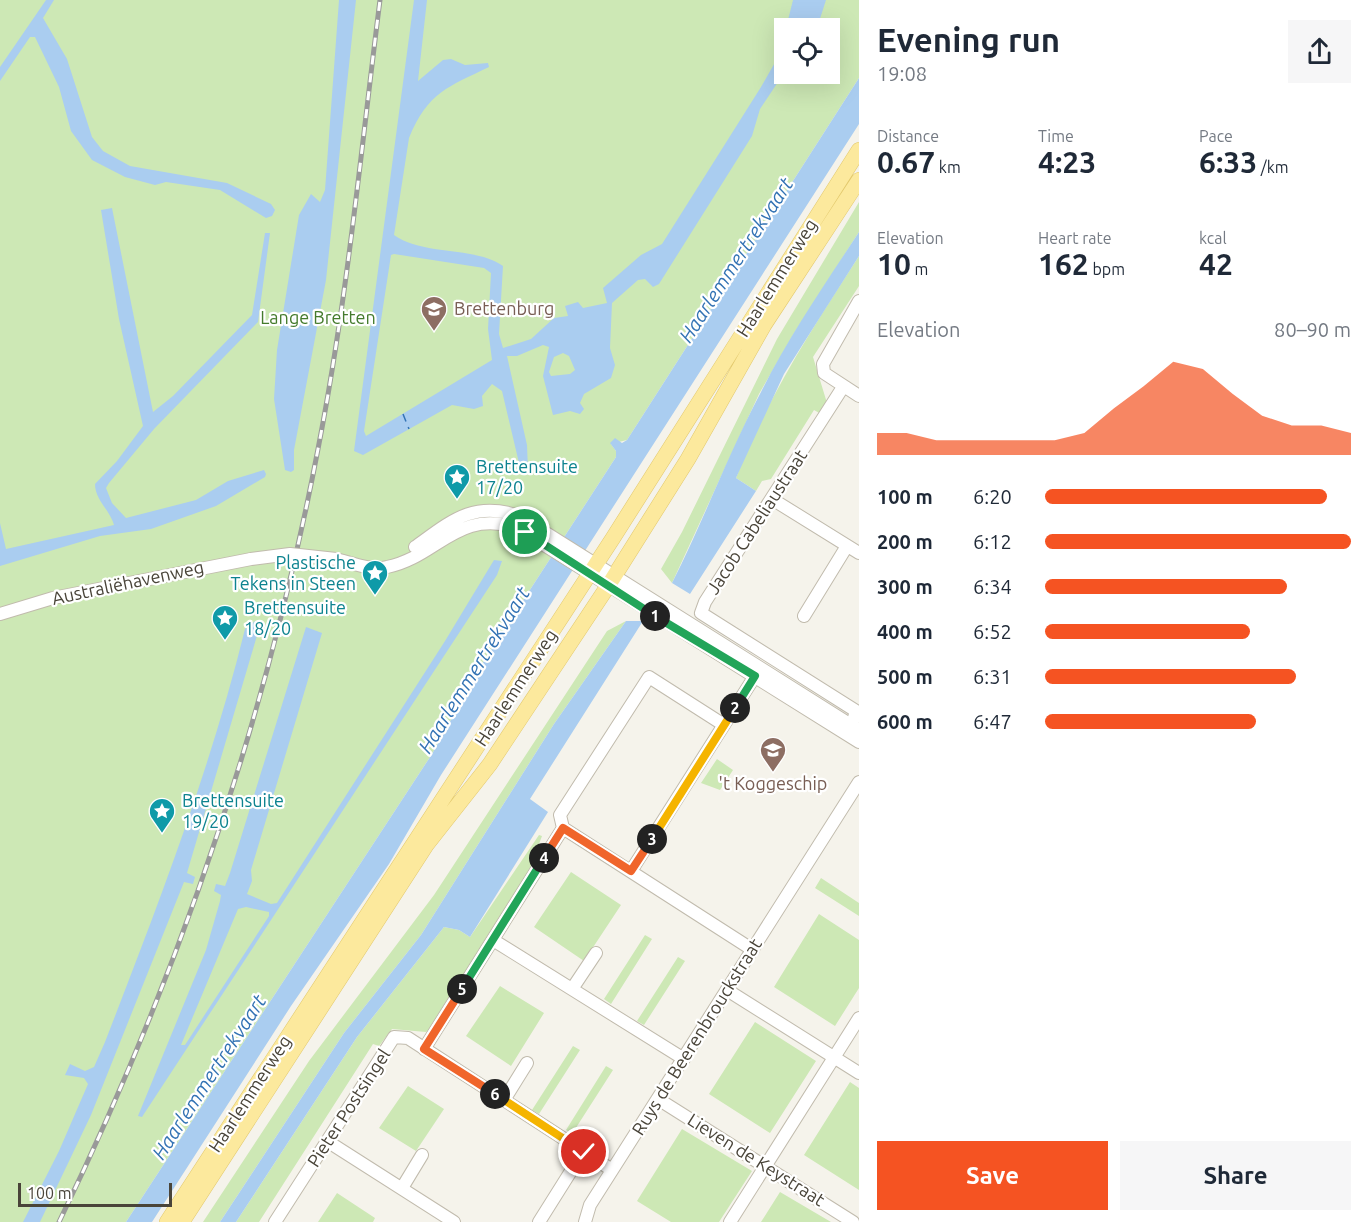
<!DOCTYPE html>
<meta charset="utf-8">
<style>
body{margin:0;font-family:Ubuntu,sans-serif;background:#f6f6f7;color:#1f2937;height:100vh;display:flex;flex-direction:column;font-size:22px;white-space:nowrap}
*{box-sizing:border-box;margin:0}
p{font-size:20px;color:#747a83}
.icon{flex:none;width:33px;height:33px;fill:none;stroke:currentColor;stroke-width:2;stroke-linecap:round;stroke-linejoin:round}
.map{position:relative;flex:1;overflow:hidden}
.drawer{display:flex;flex-direction:column;background:#fff;width:510px}
.drawer>*{flex:none}
.tools{position:absolute;left:774px;top:18px;display:grid;gap:12px}
.tools a{display:grid;place-items:center;width:66px;height:66px;border-radius:0px;background:#fff;box-shadow:0 6px 24px #0002;font-size:30px}
.scale{position:absolute;left:18px;bottom:15px;width:154px;box-sizing:border-box;padding-left:6px;border:3px solid #494439;border-top:0;font-size:16px;line-height:21px;white-space:nowrap;color:#494439;-webkit-text-stroke:4px #fff;paint-order:stroke}
.pin{position:absolute;display:grid;place-items:center;width:51px;height:51px;color:#fff;margin:-26px;border:3px solid #fff;border-radius:50%;box-shadow:0 2px 6px #0007}
.km{position:absolute;width:30px;height:30px;margin:-15px;border-radius:50%;background:#222;color:#fff;font-size:16px;line-height:30px;text-align:center}
.round{display:grid;place-items:center;flex:none;width:63px;height:63px;border-radius:0px;background:#f6f6f7}
.head{display:flex;align-items:center;justify-content:space-between;height:102px;padding:0 18px}
h1{font-size:33px;font-weight:700;line-height:45px}
.stats{display:grid;grid-template-columns:repeat(3,1fr);gap:9px;height:102px;padding:6px 18px}
.stats div{display:grid;align-content:center}
.stats b{font-size:30px;font-weight:700}
.stats small{font-size:16px;font-weight:400}
.stats p{font-size:16px}
.chart{height:168px;padding:12px 18px}
.chart p{display:flex;justify-content:space-between}
.chart svg{width:100%;height:108px;margin-top:6px;fill:#f55322;opacity:.7}
.cta{display:flex;gap:12px;margin-top:auto;padding:12px 18px}
.cta a{flex:1;height:69px;border-radius:0px;background:#f55322;color:#fff;font-size:24px;font-weight:700;line-height:69px;text-align:center}
.cta a+a{background:#f6f6f7;color:#1f2937}
ul{padding:0 18px;list-style:none;font-size:20px}
li{display:grid;grid-template-columns:96px 72px 1fr;align-items:center;height:45px}
li i{height:15px;border-radius:8px;background:#f55322}
main{display:flex;flex:1;min-height:0}
.map>svg:first-child{display:block}
.green{fill:#cde8b5;fill-rule:evenodd}
.water{fill:#aacdf0;fill-rule:evenodd}
.lines{fill:none;stroke-linecap:round;stroke-linejoin:round}
.ferry{stroke:#3373b4;stroke-width:1.5;stroke-dasharray:8 6;stroke-linecap:butt}
.minor-casing{stroke:#c1bbad;stroke-width:14}
.major-casing{stroke:#e2c86c;stroke-width:16}
.minor{stroke:#fff;stroke-width:12}
.major{stroke:#fce99d;stroke-width:15}
.rail-casing{stroke:#999;stroke-width:5}
.rail{stroke:#fff;stroke-width:3;stroke-dasharray:9;stroke-linecap:butt}
.minor-bridge-casing{stroke:#c1bbad;stroke-width:14;stroke-linecap:butt}
.minor-bridge{stroke:#fff;stroke-width:12}
.split-1-casing{stroke:#fff;stroke-width:12}
.split-2-casing{stroke:#fff;stroke-width:12}
.split-3-casing{stroke:#fff;stroke-width:12}
.split-4-casing{stroke:#fff;stroke-width:12}
.split-5-casing{stroke:#fff;stroke-width:12}
.split-6-casing{stroke:#fff;stroke-width:12}
.split-7-casing{stroke:#fff;stroke-width:12}
.split-1{stroke:#22a559;stroke-width:8}
.split-2{stroke:#22a559;stroke-width:8}
.split-3{stroke:#f5b400;stroke-width:8}
.split-4{stroke:#f0652b;stroke-width:8}
.split-5{stroke:#22a559;stroke-width:8}
.split-6{stroke:#f0652b;stroke-width:8}
.split-7{stroke:#f5b400;stroke-width:8}
.labels{text-anchor:middle;stroke-width:4.5;stroke-linejoin:round;paint-order:stroke}
.street-label{font-size:18px;fill:#494439;stroke:#fff}
.education-label{font-size:18px;fill:#785e54;stroke:#fff;text-anchor:start}
.park-label{font-size:18px;fill:#447b2c;stroke:#fff}
.culture-label{font-size:18px;fill:#0d838f;stroke:#fff;text-anchor:start}
.water-label{font-size:20px;font-style:italic;fill:#3373b4;stroke:#fff}
</style>
<main>
<div class="map">
<svg width="859" height="1222" viewBox="0 0 859 1222">
<rect width="100%" height="100%" fill="#f5f3eb"/>
<path class="green" d="M 0,0 L 859,0 L 859,78 L 627,440 L 611,444 L 616,451 L 616,457 L 482,664 L 432,754 L 126,1222 L 0,1222 ZM 784,28 L 830,28 L 830,74 L 784,74 Z
M 859,202 L 859,232 L 793,335 L 759,394 L 672,583 L 661,569 L 682,532 L 777,339 Z
M 859,256 L 859,286 L 813,357 L 827,403 L 821,414 L 814,410 L 771,479 L 762,481 L 756,491 L 736,478 C 767,398 813,327 859,256 Z
M 626,621 L 554,724 L 421,935 L 344,1033 L 220,1222 L 203,1222 L 309,1061 L 434,895 L 607,631 Z
M 717,759 L 733,770 L 720,790 L 701,783 Z
M 539,835 L 542,836 L 539,844 L 546,848 L 431,1028 L 426,1032 L 392,1029 L 379,1046 L 373,1044 L 259,1222 L 236,1222 L 357,1037 L 444,927 L 459,930 L 470,937 Z
M 571,872 L 621,905 L 584,961 L 534,927 Z
M 821,878 L 859,903 L 859,916 L 815,888 Z
M 819,914 L 859,940 L 859,988 L 835,1026 L 774,987 Z
M 645,935 L 652,939 L 611,1004 L 604,999 Z
M 678,957 L 685,961 L 644,1025 L 637,1021 Z
M 500,986 L 544,1013 L 511,1066 L 466,1036 Z
M 755,1022 L 816,1061 L 770,1133 L 709,1094 Z
M 573,1046 L 580,1050 L 539,1114 L 532,1110 Z
M 606,1066 L 613,1070 L 572,1134 L 566,1130 Z
M 850,1082 L 859,1088 L 859,1190 L 804,1155 Z
M 408,1086 L 444,1109 L 416,1151 L 379,1128 Z
M 682,1129 L 752,1171 L 719,1222 L 671,1222 L 637,1201 Z
M 780,1192 L 831,1222 L 761,1222 Z
M 337,1193 L 375,1218 L 373,1222 L 318,1222 Z"/>
<path class="water" d="M 46,0 L 54,0 L 43,18 L 67,59 L 92,137 L 103,151 L 130,166 L 227,183 L 271,204 L 275,210 L 272,216 L 266,218 L 220,190 L 166,182 L 155,185 L 125,177 L 92,160 L 71,131 L 59,87 L 35,37 L 30,37 L 0,81 L 0,67 Z
M 339,0 L 356,0 L 326,280 L 294,450 L 294,470 L 291,472 L 285,470 L 274,399 L 277,350 L 299,215 L 311,194 L 320,202 L 325,190 Z
M 414,0 L 427,0 L 418,81 L 443,60 L 451,59 L 465,65 L 488,63 L 489,67 C 448,87 428,92 409,138 L 394,235 C 423,256 475,246 503,266 L 499,334 L 503,348 L 531,339 L 554,318 L 568,316 L 565,306 L 578,302 L 583,308 L 607,303 L 603,288 L 641,255 L 662,244 L 761,87 L 781,52 L 784,36 L 784,73 L 760,109 L 752,136 L 659,284 L 653,287 L 645,279 L 638,280 L 612,303 L 610,348 L 615,365 L 611,378 L 584,394 L 580,403 L 584,409 L 580,414 L 570,411 L 553,415 L 543,376 L 549,347 L 543,345 L 517,356 L 507,356 L 527,445 L 528,470 L 519,463 L 502,391 L 492,384 L 482,396 L 483,406 L 474,409 L 452,405 L 363,455 L 354,451 ZM 394,254 L 484,268 L 491,273 L 488,329 L 492,360 L 366,436 L 364,431 L 391,255 ZM 563,353 L 569,356 L 575,370 L 570,374 L 551,376 L 549,372 L 554,357 Z
M 793,0 L 826,0 L 817,28 L 786,28 Z
M 859,78 L 859,124 L 441,775 L 389,864 L 291,1006 L 152,1222 L 126,1222 L 432,754 L 482,664 L 616,457 L 616,451 L 610,443 L 615,438 L 622,443 L 627,440 Z
M 112,208 L 153,412 L 173,396 L 252,315 L 265,233 L 270,233 L 258,322 L 154,429 L 109,483 L 106,488 L 112,503 L 126,518 L 196,500 L 228,481 L 264,470 L 266,474 L 265,477 L 216,506 L 151,529 L 100,536 L 0,566 L 0,523 L 6,549 L 114,525 C 110,510 95,500 95,484 L 117,461 L 143,426 L 119,319 L 101,210 Z
M 859,232 L 859,256 L 784,374 L 736,478 L 756,491 L 690,594 L 672,583 C 704,520 728,454 761,392 C 789,336 825,284 859,232 Z
M 494,560 L 502,561 L 497,575 L 142,1117 L 138,1116 L 206,950 L 220,901 L 221,895 L 214,891 L 216,884 L 225,886 L 230,873 L 306,627 L 322,633 L 251,870 L 252,881 L 247,894 L 271,904 L 277,903 L 445,641 ZM 246,907 L 269,912 L 269,916 L 185,1045 L 181,1045 L 238,909 Z
M 255,621 L 261,622 L 187,873 L 195,877 L 193,884 L 184,882 L 91,1115 L 40,1222 L 23,1222 L 59,1151 L 88,1084 L 84,1078 L 65,1075 L 70,1064 L 85,1071 L 94,1067 L 105,1042 C 158,905 210,771 245,629 Z
M 626,621 L 643,621 L 530,799 L 548,812 L 470,937 L 459,930 L 444,927 L 357,1037 L 236,1222 L 220,1222 L 344,1033 L 421,935 L 554,724 Z"/>
<g class="lines">
<path class="ferry" d="M 403,414 L 409,429"/>
<g class="minor-casing">
<path id="minor" d="M 859,301 L 823,364 L 824,373 L 859,396
M 843,387 L 705,602 L 701,613 L 856,711 L 850,732
M 772,499 L 859,553
M 415,547 C 450,522 473,500 519,516 L 859,730
M 336,559 C 352,563 371,571 387,567 C 437,557 458,508 517,528 L 859,742
M 0,614 L 53,598 L 251,559
M 804,616 L 847,546
M 563,828 L 560,815 L 649,677 L 724,725
M 563,828 L 753,950
M 631,871 L 755,676
M 493,940 L 684,1059
M 572,989 L 596,953
M 727,990 L 859,1073
M 424,1049 L 563,828
M 658,1099 L 853,1222
M 504,1100 L 527,1063
M 327,1141 L 454,1222
M 402,1188 L 422,1155
M 275,1222 L 394,1037 L 408,1038 L 612,1170
M 539,1222 L 583,1152
M 585,1222 L 590,1205 L 859,782
M 730,1222 L 859,1018"/>
</g>
<g class="major-casing">
<path id="major" d="M 167,1222 L 613,538 L 859,150
M 182,1222 L 427,844 L 490,764 L 608,586 L 688,459 L 764,325 L 859,180"/>
</g>
<use href="#minor" class="minor"/>
<use href="#major" class="major"/>
<g class="rail-casing">
<path id="rail" d="M 59,1222 C 178,977 267,717 318,449 C 347,301 361,150 380,0"/>
</g>
<use href="#rail" class="rail"/>
<g class="minor-bridge-casing">
<path id="minor-bridge" d="M 251,559 L 290,554 L 336,559"/>
</g>
<use href="#minor-bridge" class="minor-bridge"/>
</g>
<g class="lines">
<g class="split-1-casing">
<path id="split-1" d="M 525,532 L 655,616"/>
</g>
<g class="split-2-casing">
<path id="split-2" d="M 655,616 L 755,676 L 735,708"/>
</g>
<g class="split-3-casing">
<path id="split-3" d="M 652,839 L 735,708"/>
</g>
<g class="split-4-casing">
<path id="split-4" d="M 544,858 L 563,828 L 631,871 L 652,839"/>
</g>
<g class="split-5-casing">
<path id="split-5" d="M 462,989 L 544,858"/>
</g>
<g class="split-6-casing">
<path id="split-6" d="M 462,989 L 424,1049 L 495,1094"/>
</g>
<g class="split-7-casing">
<path id="split-7" d="M 495,1094 L 584,1152"/>
</g>
<use href="#split-1" class="split-1"/>
<use href="#split-2" class="split-2"/>
<use href="#split-3" class="split-3"/>
<use href="#split-4" class="split-4"/>
<use href="#split-5" class="split-5"/>
<use href="#split-6" class="split-6"/>
<use href="#split-7" class="split-7"/>
</g>
<defs>
<g id="school-pin" transform="scale(1.35)"><path d="M0 17L-7.5 6A9.5 9.5 0 1 1 7.5 6Z" fill="#8d6e63" stroke="#fff"/><path d="M0-5L7-2L0 1L-7-2ZM-4 1L0 2.5L4 1V4Q0 6-4 4Z" fill="#fff"/></g>
<g id="sight-pin" transform="scale(1.35)"><path d="M0 17L-7.5 6A9.5 9.5 0 1 1 7.5 6Z" fill="#0f9aa8" stroke="#fff"/><path d="M0-6L1.8-2.2L6-1.7L2.9 1.2L3.7 5.4L0 3.3L-3.7 5.4L-2.9 1.2L-6-1.7L-1.8-2.2Z" fill="#fff"/></g>
</defs>
<g fill-rule="evenodd">
<use href="#school-pin" x="434" y="309"/>
<use href="#sight-pin" x="457" y="477"/>
<use href="#sight-pin" x="375" y="573"/>
<use href="#sight-pin" x="225" y="618"/>
<use href="#school-pin" x="773" y="750"/>
<use href="#sight-pin" x="162" y="811"/>
</g>
<g class="labels">
<g class="street-label">
<text transform="translate(777 278) rotate(-58)" y="6">Haarlemmerweg</text>
<text transform="translate(757 522) rotate(-57)" y="6">Jacob Cabeliaustraat</text>
<text transform="translate(128 583) rotate(-12)" y="6">Australiëhavenweg</text>
<text transform="translate(516 688) rotate(-57)" y="6">Haarlemmerweg</text>
<text transform="translate(697 1037) rotate(-58)" y="6">Ruys de Beerenbrouckstraat</text>
<text transform="translate(250 1094) rotate(-57)" y="6">Haarlemmerweg</text>
<text transform="translate(349 1108) rotate(-57)" y="6">Pieter Postsingel</text>
<text transform="translate(756 1160) rotate(32)" y="6">Lieven de Keystraat</text>
</g>
<g class="education-label">
<text x="454" y="315">Brettenburg</text>
<text x="773" y="790" text-anchor="middle">'t Koggeschip</text>
</g>
<g class="park-label">
<text x="318" y="324">Lange Bretten</text>
</g>
<g class="culture-label">
<text x="476" y="473">Brettensuite<tspan x="476" dy="21">17/20</tspan></text>
<text x="356" y="569" text-anchor="end">Plastische<tspan x="356" dy="21">Tekens in Steen</tspan></text>
<text x="244" y="614">Brettensuite<tspan x="244" dy="21">18/20</tspan></text>
<text x="182" y="807">Brettensuite<tspan x="182" dy="21">19/20</tspan></text>
</g>
<g class="water-label">
<text transform="translate(736 260) rotate(-57)" y="7">Haarlemmertrekvaart</text>
<text transform="translate(474 670) rotate(-58)" y="7">Haarlemmertrekvaart</text>
<text transform="translate(209 1077) rotate(-57)" y="7">Haarlemmertrekvaart</text>
</g>
</g>
</svg>
<div class="tools">
<a><svg class="icon" aria-label="locate" viewBox="0 0 24 24"><circle cx="12" cy="12" r="6"/><path d="M12 2v4M12 18v4M2 12h4M18 12h4"/></svg></a>
</div>
<div class="scale">100 m</div>
<div class="pin" style="left:525px;top:532px;background:#1e9e55"><svg class="icon" aria-label="arrive" viewBox="0 0 24 24"><path d="M6 21V4h12l-3 4 3 4H6"/></svg></div>
<div class="pin" style="left:584px;top:1152px;background:#d93025"><svg class="icon" aria-label="check" viewBox="0 0 24 24"><path d="M5 12l5 5 9-10"/></svg></div>
<b class="km" style="left:655px;top:616px">1</b>
<b class="km" style="left:735px;top:708px">2</b>
<b class="km" style="left:652px;top:839px">3</b>
<b class="km" style="left:544px;top:858px">4</b>
<b class="km" style="left:462px;top:989px">5</b>
<b class="km" style="left:495px;top:1094px">6</b>
</div>
<section class="drawer">
<div class="head"><div><h1>Evening run</h1><p>19:08</p></div><a class="round"><svg class="icon" aria-label="share" viewBox="0 0 24 24"><path d="M12 15V3M7 8l5-5 5 5M5 13v7h14v-7"/></svg></a></div>
<div class="stats">
<div><p>Distance</p><b>0.67<small> km</small></b></div>
<div><p>Time</p><b>4:23</b></div>
<div><p>Pace</p><b>6:33<small> /km</small></b></div>
</div>
<div class="stats">
<div><p>Elevation</p><b>10<small> m</small></b></div>
<div><p>Heart rate</p><b>162<small> bpm</small></b></div>
<div><p>kcal</p><b>42</b></div>
</div>
<div class="chart"><p><span>Elevation</span>80–90 m</p>
<svg viewBox="0 0 160 44" preserveAspectRatio="none"><path d="M0 44V35L10 35L20 38L30 38L40 38L50 38L60 38L70 35L80 25L90 16L100 6L110 9L120 19L130 28L140 32L150 32L160 35V44z"/></svg>
</div>
<ul>
<li><b>100 m</b>6:20<i style="width:92%"></i></li>
<li><b>200 m</b>6:12<i style="width:100%"></i></li>
<li><b>300 m</b>6:34<i style="width:79%"></i></li>
<li><b>400 m</b>6:52<i style="width:67%"></i></li>
<li><b>500 m</b>6:31<i style="width:82%"></i></li>
<li><b>600 m</b>6:47<i style="width:69%"></i></li>
</ul>
<div class="cta"><a>Save</a><a>Share</a></div>
</section>
</main>
